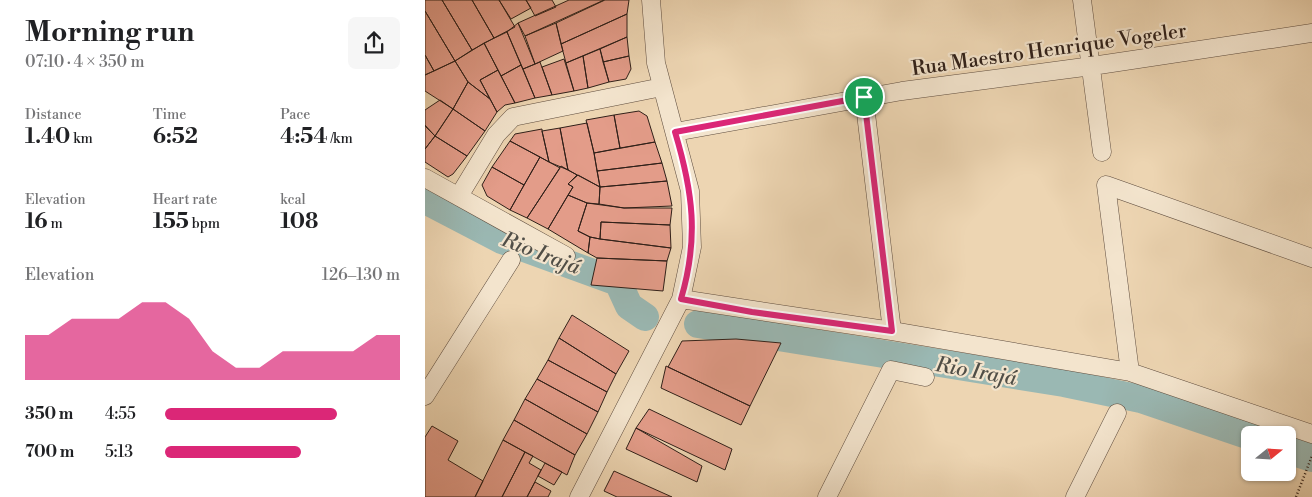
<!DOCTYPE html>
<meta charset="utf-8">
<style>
body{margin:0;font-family:"Libre Bodoni",serif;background:#f6f6f6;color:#202124;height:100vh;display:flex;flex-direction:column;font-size:19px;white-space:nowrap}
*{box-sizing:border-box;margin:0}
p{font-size:16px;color:#757577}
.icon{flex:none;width:28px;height:28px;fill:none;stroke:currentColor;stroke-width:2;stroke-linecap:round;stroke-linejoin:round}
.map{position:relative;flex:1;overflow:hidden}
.side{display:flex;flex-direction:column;background:#fff;width:425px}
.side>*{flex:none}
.needle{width:32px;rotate:72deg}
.controls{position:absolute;left:816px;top:426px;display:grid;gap:10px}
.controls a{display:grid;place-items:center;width:55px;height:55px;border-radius:8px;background:#fff;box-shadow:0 1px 4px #0004;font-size:25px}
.pin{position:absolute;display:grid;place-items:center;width:42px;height:42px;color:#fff;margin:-21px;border:2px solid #fff;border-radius:50%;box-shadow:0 1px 5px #0007}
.round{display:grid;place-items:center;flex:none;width:52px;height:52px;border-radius:8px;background:#f6f6f6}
.summary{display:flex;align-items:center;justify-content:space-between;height:85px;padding:0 25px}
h1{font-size:28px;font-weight:700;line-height:38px}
.figures{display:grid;grid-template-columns:repeat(3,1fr);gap:8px;height:85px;padding:5px 25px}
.figures div{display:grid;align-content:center}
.figures b{font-size:21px;font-weight:700}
.figures small{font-size:14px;font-weight:400}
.figures p{font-size:14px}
.chart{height:140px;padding:10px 25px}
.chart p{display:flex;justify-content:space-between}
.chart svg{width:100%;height:90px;margin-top:5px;fill:#db2777;opacity:.7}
ul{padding:0 25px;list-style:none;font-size:16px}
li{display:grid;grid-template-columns:80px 60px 1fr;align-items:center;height:38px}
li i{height:12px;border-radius:6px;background:#db2777}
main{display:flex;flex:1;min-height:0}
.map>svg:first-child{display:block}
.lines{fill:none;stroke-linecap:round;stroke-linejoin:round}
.river{stroke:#9ab8b3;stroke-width:28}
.building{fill:#e39c89;stroke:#302019}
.minor-casing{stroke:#5f4d3f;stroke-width:19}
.path{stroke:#302019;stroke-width:2.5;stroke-dasharray:1 2.5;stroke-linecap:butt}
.minor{stroke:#f3e4cd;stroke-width:18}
.route-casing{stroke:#fff;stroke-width:10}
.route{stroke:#db2777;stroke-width:6}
.labels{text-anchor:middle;stroke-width:4.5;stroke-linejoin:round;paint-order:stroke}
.street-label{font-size:20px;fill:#302019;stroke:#f3e4cd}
.water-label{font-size:21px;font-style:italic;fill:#504e47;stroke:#f3e4cd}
</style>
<main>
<section class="side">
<div class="summary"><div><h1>Morning run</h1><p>07:10 · 4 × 350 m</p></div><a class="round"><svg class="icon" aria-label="share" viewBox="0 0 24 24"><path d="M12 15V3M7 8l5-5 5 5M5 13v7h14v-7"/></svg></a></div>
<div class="figures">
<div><p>Distance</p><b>1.40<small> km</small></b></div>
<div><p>Time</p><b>6:52</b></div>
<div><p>Pace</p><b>4:54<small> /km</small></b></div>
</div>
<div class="figures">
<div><p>Elevation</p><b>16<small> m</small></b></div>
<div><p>Heart rate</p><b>155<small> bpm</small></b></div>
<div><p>kcal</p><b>108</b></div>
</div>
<div class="chart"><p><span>Elevation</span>126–130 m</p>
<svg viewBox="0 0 160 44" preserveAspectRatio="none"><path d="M0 44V22L10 22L20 14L30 14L40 14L50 6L60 6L70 14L80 30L90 38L100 38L110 30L120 30L130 30L140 30L150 22L160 22V44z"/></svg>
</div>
<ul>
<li><b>350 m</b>4:55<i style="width:73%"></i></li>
<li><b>700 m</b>5:13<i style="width:58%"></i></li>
</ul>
</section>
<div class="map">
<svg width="887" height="497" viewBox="0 0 887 497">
<rect width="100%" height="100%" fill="#edd5b2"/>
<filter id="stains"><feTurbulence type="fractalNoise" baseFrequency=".004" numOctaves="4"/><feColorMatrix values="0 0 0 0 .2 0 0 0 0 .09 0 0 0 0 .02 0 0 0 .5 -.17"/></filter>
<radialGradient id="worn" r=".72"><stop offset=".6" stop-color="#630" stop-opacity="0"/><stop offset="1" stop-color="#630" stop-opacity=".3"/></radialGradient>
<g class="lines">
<path class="river" d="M 0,200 L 77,240 L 193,282 L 204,306 L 220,317
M 273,324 L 639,383 L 716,399 L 825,436
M 862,450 L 887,458"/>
</g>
<path class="building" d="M 0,0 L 17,0 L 47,50 L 30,61 L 0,11 Z
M 17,0 L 47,0 L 69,38 L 47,50 Z
M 47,0 L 74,0 L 90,27 L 69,38 Z
M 74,0 L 101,0 L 106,8 L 86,19 Z
M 101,0 L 127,0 L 131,7 L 110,16 Z
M 144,0 L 179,0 L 100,36 L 93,23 Z
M 180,0 L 204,0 L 202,14 L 136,44 L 131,23 Z
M 0,11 L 30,61 L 9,71 L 0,55 Z
M 202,14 L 202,37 L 141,63 L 136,44 Z
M 93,23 L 110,64 L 98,69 L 82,32 Z
M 131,23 L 138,51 L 110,64 L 100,36 Z
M 82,32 L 96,65 L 76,76 L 59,43 Z
M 202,37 L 204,56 L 178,62 L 175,49 Z
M 59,43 L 73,70 L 55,80 L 65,99 L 43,82 L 30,61 Z
M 175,49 L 184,82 L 163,88 L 158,56 Z
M 0,55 L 9,71 L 0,75 Z
M 158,56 L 163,88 L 149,91 L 141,63 Z
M 204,56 L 206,69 L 201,79 L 184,82 L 178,62 Z
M 139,59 L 149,91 L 127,95 L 117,67 Z
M 30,61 L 43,82 L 28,109 L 0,91 L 0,75 Z
M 115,62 L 127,95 L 110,98 L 98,69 Z
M 96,65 L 110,98 L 90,103 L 76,76 Z
M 73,70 L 90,103 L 80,105 L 72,112 L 55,80 Z
M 43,82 L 65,99 L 72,112 L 60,131 L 28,109 Z
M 15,100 L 28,109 L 10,136 L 0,125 L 0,110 Z
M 28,109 L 60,131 L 42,156 L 10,136 Z
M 214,111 L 222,116 L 230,142 L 195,148 L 189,115 Z
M 189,115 L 195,148 L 169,153 L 161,120 Z
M 162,123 L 169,153 L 175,187 L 143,170 L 135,128 Z
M 0,126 L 10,136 L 0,149 Z
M 135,128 L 143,170 L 124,162 L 117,131 Z
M 117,129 L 117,131 L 124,162 L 85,141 L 90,134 Z
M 10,136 L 42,156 L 28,174 L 23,177 L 0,162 L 0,149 Z
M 85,141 L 115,157 L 99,185 L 67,167 Z
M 230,142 L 237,163 L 172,171 L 169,153 Z
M 115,157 L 135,168 L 102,218 L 85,210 Z
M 237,163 L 242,181 L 175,187 L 172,171 Z
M 136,166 L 152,175 L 143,184 L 148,187 L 123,229 L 102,218 Z
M 67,167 L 99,185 L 85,210 L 62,196 L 57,185 Z
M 153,175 L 175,187 L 174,204 L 162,203 L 143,195 L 148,187 L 143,184 Z
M 242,181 L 247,206 L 199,208 L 174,204 L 175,187 Z
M 143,195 L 162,203 L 153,231 L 165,237 L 163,253 L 123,229 Z
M 162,203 L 199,208 L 247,208 L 245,225 L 176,222 L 175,239 L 165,237 L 153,231 Z
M 176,222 L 245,225 L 246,248 L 175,239 Z
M 165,237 L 175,239 L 246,248 L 242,261 L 172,258 L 163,253 Z
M 172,258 L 242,261 L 238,291 L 166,285 Z
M 147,315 L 204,351 L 191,374 L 134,338 Z
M 134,338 L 191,374 L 182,392 L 123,360 Z
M 311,339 L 356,343 L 325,406 L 243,367 L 257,341 Z
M 123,360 L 182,392 L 173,412 L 112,379 Z
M 241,366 L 325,406 L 316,425 L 236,388 Z
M 112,379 L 173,412 L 162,434 L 100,399 Z
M 100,399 L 162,434 L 150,455 L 89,420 Z
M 224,409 L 307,449 L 300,470 L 211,428 Z
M 89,420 L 150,455 L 142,475 L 78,440 Z
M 7,426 L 33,441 L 23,460 L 58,481 L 50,497 L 0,497 L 0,437 Z
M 211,428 L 277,466 L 272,482 L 201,449 Z
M 78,440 L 100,452 L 77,497 L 50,497 Z
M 100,452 L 108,456 L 104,463 L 116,470 L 102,497 L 77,497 Z
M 120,463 L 137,472 L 129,485 L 113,476 Z
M 189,471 L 247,497 L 192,497 L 179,491 Z
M 110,482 L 126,491 L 123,497 L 102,497 Z"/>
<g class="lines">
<g class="minor-casing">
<path id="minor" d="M 657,0 L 677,152
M 439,97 L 467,331
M 250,132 L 477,91 L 667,66 L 887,33
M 0,178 L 141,256
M 34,196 L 71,135 L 88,117 L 237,87
M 256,299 L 467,331 L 705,372 L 887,434
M 705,372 L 681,185 L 887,258
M 0,396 L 86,260
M 154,497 L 256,299 L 267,247 L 265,191 L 231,63 L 226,0
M 402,497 L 466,370 L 500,377
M 650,497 L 692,413"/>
</g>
<path class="path" d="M 871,497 L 887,456"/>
<use href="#minor" class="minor"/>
</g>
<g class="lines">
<g class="route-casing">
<path id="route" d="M 439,97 L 467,331 L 327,312 L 256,299 C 274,238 268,192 250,132 Z"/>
</g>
<use href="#route" class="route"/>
</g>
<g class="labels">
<g class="street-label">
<text transform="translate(624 49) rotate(-8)" y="7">Rua Maestro Henrique Vogeler</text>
</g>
<g class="water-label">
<text transform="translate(116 253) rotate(21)" y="7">Rio Irajá</text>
<text transform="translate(551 371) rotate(10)" y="7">Rio Irajá</text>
</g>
</g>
<rect width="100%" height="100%" filter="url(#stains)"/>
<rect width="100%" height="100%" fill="url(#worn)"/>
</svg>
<div class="controls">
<a><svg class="needle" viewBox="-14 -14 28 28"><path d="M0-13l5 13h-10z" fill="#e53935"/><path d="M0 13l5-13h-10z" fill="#757577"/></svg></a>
</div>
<div class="pin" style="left:439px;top:97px;background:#1e9e55"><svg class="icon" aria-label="arrive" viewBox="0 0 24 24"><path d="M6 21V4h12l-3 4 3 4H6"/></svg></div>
</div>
</main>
